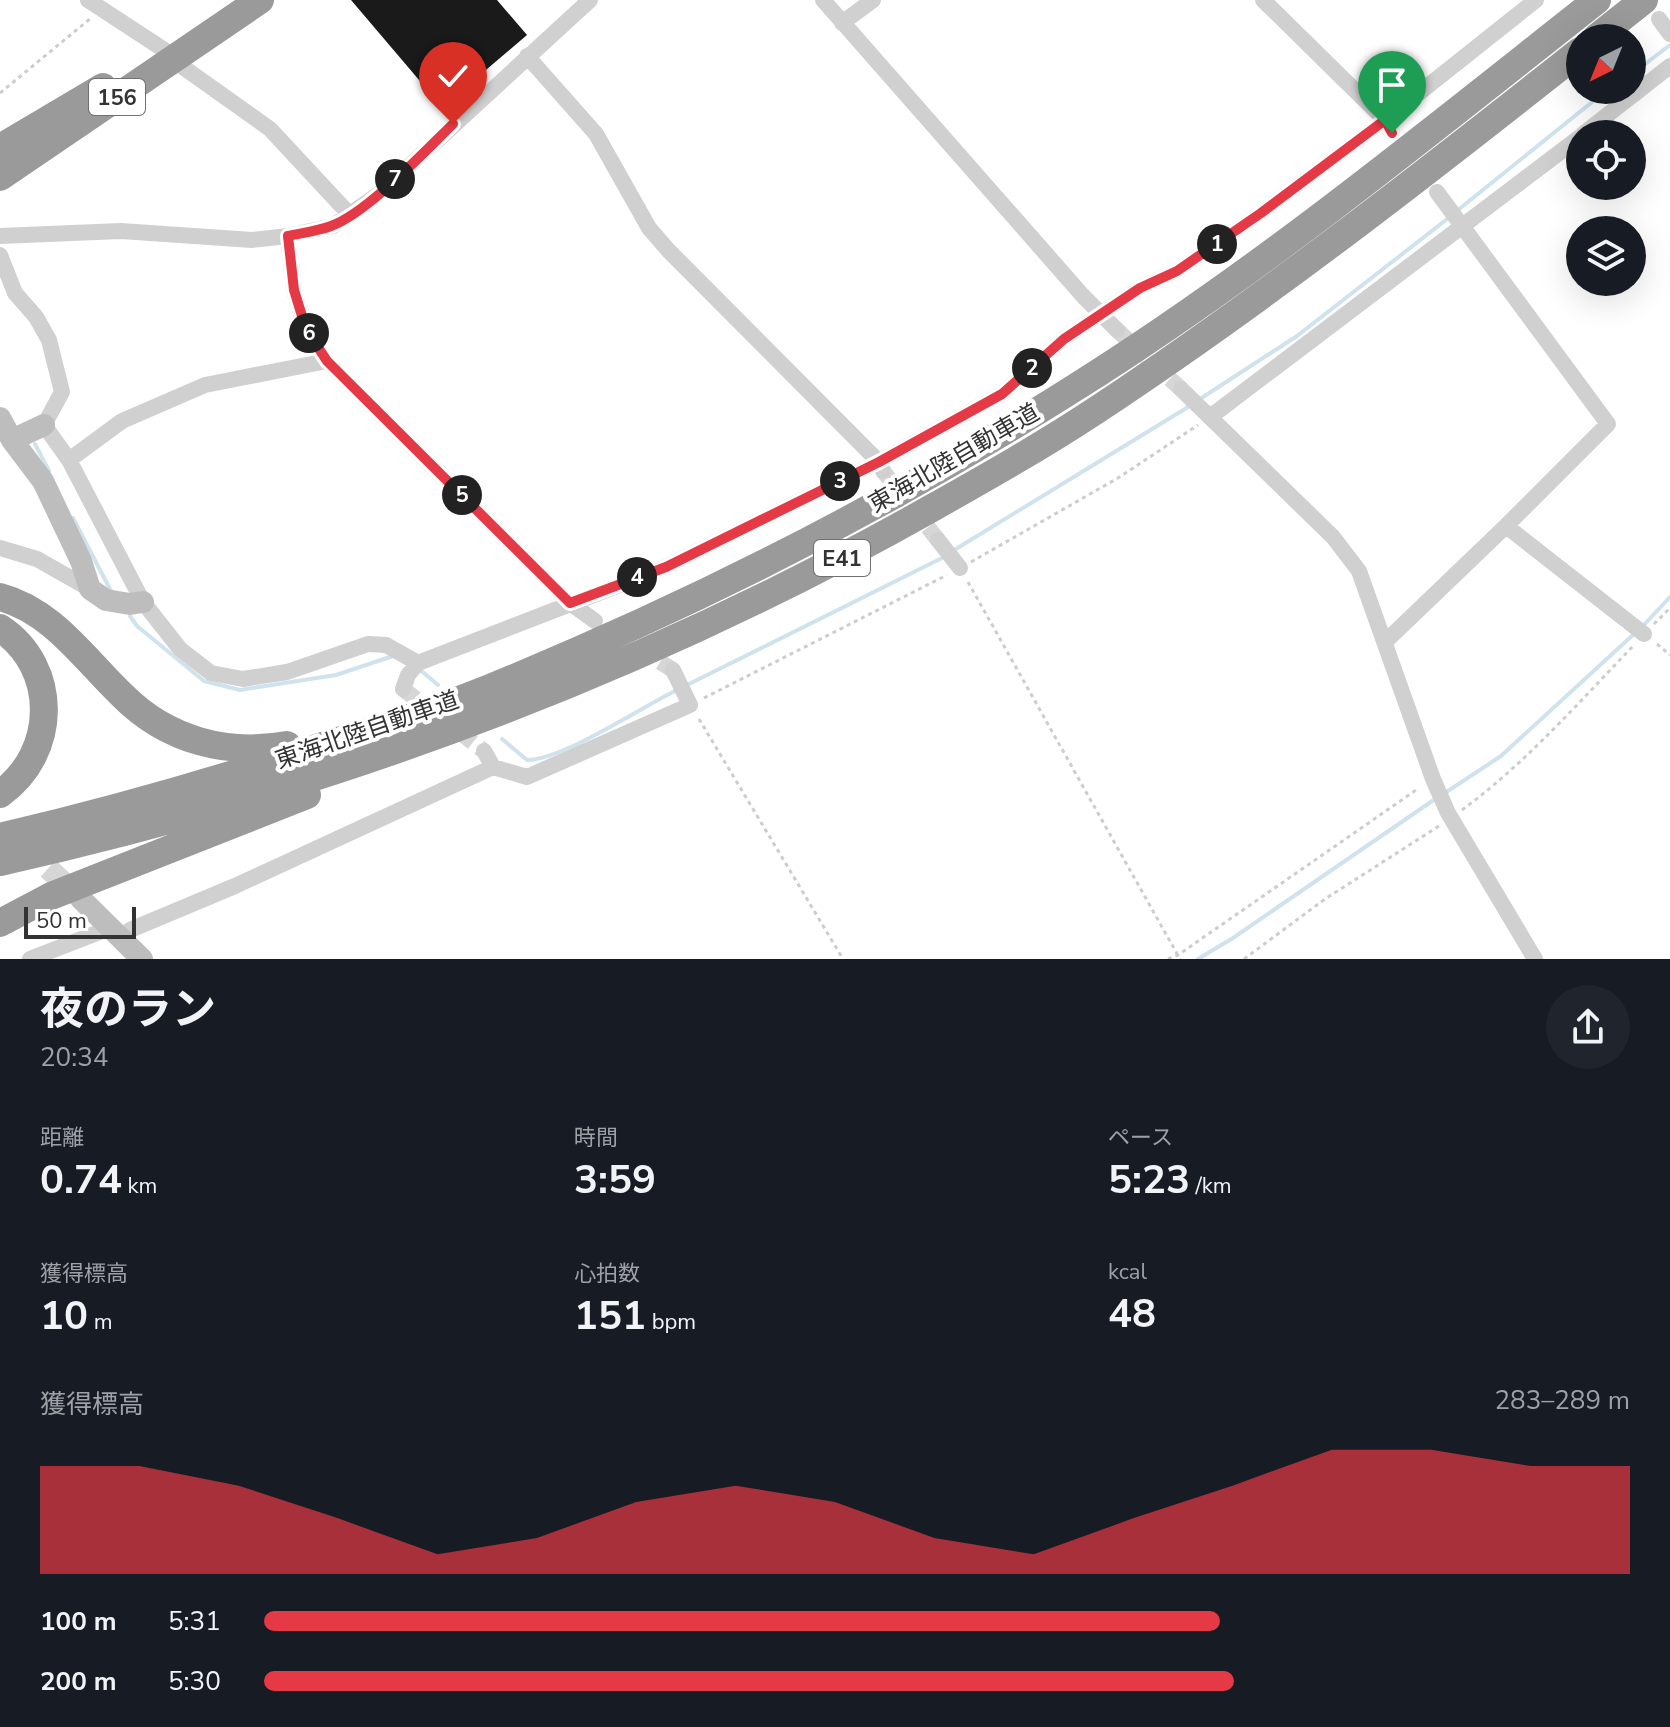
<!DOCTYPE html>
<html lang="ja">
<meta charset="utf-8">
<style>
body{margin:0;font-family:"Nunito Sans","Noto Sans JP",sans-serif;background:#20242c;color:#f1f3f6;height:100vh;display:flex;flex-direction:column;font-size:30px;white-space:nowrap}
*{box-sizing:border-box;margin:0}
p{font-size:26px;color:#9ea1a6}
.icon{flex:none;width:44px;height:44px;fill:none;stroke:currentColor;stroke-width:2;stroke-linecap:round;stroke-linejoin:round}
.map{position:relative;height:959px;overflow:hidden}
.details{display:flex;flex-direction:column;background:#171b24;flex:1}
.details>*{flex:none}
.needle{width:52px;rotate:223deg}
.buttons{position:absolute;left:1566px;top:24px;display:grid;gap:16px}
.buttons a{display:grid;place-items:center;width:80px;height:80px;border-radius:50%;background:#171b24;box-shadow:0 8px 32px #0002;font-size:40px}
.scale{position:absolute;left:24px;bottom:20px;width:112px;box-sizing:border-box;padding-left:8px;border:4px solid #333;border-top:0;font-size:22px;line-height:28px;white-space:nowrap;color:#333;-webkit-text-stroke:6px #fff;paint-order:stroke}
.pin{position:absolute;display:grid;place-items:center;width:68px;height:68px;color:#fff;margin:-82px -34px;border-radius:50% 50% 50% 0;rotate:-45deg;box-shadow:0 0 8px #0007}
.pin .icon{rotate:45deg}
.km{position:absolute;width:40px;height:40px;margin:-20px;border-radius:50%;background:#222;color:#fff;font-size:22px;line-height:40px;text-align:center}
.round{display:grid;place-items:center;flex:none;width:84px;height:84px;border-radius:42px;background:#20242c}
.headline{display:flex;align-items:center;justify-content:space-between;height:136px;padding:0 40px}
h1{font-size:44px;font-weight:700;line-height:60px}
.metrics{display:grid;grid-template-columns:repeat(3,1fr);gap:12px;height:136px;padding:8px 40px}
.metrics div{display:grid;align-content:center}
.metrics b{font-size:40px;font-weight:700}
.metrics small{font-size:22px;font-weight:400}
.metrics p{font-size:22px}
.chart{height:224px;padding:16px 40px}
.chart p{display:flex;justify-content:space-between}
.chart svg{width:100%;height:144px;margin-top:8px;fill:#e63946;opacity:.7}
ul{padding:0 40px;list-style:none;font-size:26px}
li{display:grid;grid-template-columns:128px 96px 1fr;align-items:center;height:60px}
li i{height:20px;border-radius:10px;background:#e63946}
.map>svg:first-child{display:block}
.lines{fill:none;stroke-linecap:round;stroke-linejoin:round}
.stream{stroke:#cfe2ee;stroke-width:4}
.building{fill:#1a1a1a}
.street-tunnel{stroke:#d6d6d6;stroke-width:16;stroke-dasharray:16 8;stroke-linecap:butt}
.secondary-tunnel{stroke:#d6d6d6;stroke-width:22;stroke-dasharray:22 11;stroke-linecap:butt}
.path{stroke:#cdcdcd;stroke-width:3;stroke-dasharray:4 4;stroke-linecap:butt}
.street{stroke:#d0d0d0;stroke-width:16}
.secondary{stroke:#bdbdbd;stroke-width:22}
.highway{stroke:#9a9a9a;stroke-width:28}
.route-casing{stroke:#fff;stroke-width:16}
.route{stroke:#e63946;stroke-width:10}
.labels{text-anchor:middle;stroke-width:8;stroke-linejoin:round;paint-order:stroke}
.shield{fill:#fff;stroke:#707070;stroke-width:2}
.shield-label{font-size:22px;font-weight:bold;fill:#333}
.street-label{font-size:24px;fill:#333;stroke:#fff}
</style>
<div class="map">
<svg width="1670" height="959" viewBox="0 0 1670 959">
<rect width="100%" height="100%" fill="#fff"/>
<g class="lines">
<path class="stream" d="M 1632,74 L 1670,45
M 1458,210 L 1607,90
M 1200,399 L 1297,336 L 1451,216
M 35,444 L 49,471
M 73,518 L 111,591
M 951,552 L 1193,404
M 130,616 L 137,626 L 204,681 L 240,690 L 336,675 L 393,656
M 1641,628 L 1670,597
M 418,668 L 438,685
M 687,685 L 944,557
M 502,739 L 527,760 C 565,759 641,707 679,689
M 1445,793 L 1501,756 L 1634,634
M 1198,959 L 1233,938 L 1438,797"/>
</g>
<path class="building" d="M 351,0 L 497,0 L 527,35 L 467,86 L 450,66 L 425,87 Z"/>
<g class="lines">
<path class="street-tunnel" d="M 1117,330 L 1181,389
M 883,471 L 938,540
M 640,649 L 673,670
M 403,689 L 484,751"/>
<path class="secondary-tunnel" d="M 24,846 L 78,896"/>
<path class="path" d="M 0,93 L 91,18
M 971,562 L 1118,478 L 1198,425
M 968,582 L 1180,959
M 1654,624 L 1670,608
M 1657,644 L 1670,655
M 704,698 L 947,575
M 699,719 L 843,959
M 1462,810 C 1526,763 1580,701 1635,644
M 1168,959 L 1178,955 L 1419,788
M 1244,959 L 1325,899 L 1439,826"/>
<path class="street" d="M 88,0 L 169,53
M 823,0 L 1083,296 L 1117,330
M 1263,0 L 1385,120 L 1392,133
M 1659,19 L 1670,34
M 842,23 L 873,0
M 527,56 L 596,134 L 649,228 L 668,250 L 879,462 L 883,471
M 173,60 L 270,129 L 350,215
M 1583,134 L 1670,66
M 1437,192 L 1608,424 L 1506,526 L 1644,634
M 0,236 L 121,231 L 252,240 L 288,236 L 333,226 L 380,193 L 590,0
M 288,236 L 294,290 L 306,329 L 327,361 L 570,603 L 595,621
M 0,255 L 15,293 L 36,317 L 49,340 L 62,392 L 44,425 L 69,460 L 143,602 L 180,649 L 211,673 L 243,679 L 287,672 L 368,644 L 386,645 L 418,663
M 1181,389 L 1333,537 L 1359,571 L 1433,779 L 1448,813 L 1535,959
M 1210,417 L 1580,137
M 69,460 L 122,421 L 205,385 L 327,361
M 938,540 L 960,568
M 0,548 L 37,559 L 90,589
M 1385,642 L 1506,526
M 403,689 L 408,675 L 418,663 L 666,567 L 879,462 L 1002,394 L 1064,339 L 1140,288 L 1177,271 L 1261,213 L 1385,120 L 1536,0
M 484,751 L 493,767
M 122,938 L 130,930 L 235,886 L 493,767 L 527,777 L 690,705 L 673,670
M 30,959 L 102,931 L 108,924"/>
<path class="secondary" d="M 0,418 L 12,440 L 43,481 L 81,561 L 90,589 L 106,600 L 130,604 L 143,602
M 12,440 L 44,425
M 81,899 L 142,959"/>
<path class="highway" d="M 1596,38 L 1644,0
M 0,148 L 103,87
M 0,177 L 260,0
M 0,597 C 53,611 85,660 123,696 C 167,740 227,756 287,745
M 0,628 C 59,667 58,753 0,794
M 0,837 C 98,814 195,787 291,756 C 358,735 425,714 490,688 C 693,605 890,505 1076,387 C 1259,272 1427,134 1597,0
M 0,862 C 328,789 640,673 932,508 C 987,477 1042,446 1095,411 C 1263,300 1422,176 1580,51
M 0,923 L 51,896 L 307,795"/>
</g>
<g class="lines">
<g class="route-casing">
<path id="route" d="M 453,124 C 424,152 367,213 331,226 C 318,231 302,233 288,236 L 294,290 L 306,329 L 327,361 L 570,603 L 666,567 L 879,462 L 1002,394 L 1064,339 L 1140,288 L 1177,271 L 1261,213 L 1385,120 L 1392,133"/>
</g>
<use href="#route" class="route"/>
</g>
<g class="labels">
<g class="shield">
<rect x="89" y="79" width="56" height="36" rx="6"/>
<rect x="814" y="540" width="56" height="36" rx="6"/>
</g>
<g class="shield-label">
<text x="117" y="105">156</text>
<text x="842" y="566">E41</text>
</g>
<g class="street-label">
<text transform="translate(954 458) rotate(-30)" y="8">東海北陸自動車道</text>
<text transform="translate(367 730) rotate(-19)" y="8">東海北陸自動車道</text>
</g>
</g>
</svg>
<div class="buttons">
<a><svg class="needle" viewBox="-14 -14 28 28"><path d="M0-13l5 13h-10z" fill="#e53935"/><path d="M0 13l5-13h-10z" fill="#9ea1a6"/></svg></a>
<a><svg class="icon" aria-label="locate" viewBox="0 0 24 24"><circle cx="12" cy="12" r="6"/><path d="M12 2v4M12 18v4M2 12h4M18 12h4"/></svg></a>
<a><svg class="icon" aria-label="layers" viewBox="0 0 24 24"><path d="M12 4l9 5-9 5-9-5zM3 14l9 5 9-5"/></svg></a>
</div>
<div class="scale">50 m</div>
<div class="pin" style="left:1392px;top:133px;background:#1e9e55"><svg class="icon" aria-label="arrive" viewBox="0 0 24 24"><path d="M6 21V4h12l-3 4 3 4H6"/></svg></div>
<div class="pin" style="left:453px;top:124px;background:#d93025"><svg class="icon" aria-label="check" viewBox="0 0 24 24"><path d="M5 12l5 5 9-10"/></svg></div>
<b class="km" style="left:1217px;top:244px">1</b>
<b class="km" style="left:1032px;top:368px">2</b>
<b class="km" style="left:840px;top:481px">3</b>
<b class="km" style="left:637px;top:577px">4</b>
<b class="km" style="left:462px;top:495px">5</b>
<b class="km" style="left:309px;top:333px">6</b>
<b class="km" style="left:395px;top:179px">7</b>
</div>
<section class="details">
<div class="headline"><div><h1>夜のラン</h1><p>20:34</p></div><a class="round"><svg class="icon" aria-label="share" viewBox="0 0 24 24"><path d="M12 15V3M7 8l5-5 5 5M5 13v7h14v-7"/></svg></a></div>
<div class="metrics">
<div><p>距離</p><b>0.74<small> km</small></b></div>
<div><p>時間</p><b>3:59</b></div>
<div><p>ペース</p><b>5:23<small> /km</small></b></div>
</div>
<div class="metrics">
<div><p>獲得標高</p><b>10<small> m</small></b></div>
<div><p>心拍数</p><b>151<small> bpm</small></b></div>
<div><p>kcal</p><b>48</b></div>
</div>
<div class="chart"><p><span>獲得標高</span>283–289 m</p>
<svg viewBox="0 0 160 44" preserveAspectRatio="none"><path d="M0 44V11L10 11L20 17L30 27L40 38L50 33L60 22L70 17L80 22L90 33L100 38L110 27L120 17L130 6L140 6L150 11L160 11V44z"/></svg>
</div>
<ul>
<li><b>100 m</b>5:31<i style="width:70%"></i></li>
<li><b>200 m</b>5:30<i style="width:71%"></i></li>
</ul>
</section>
